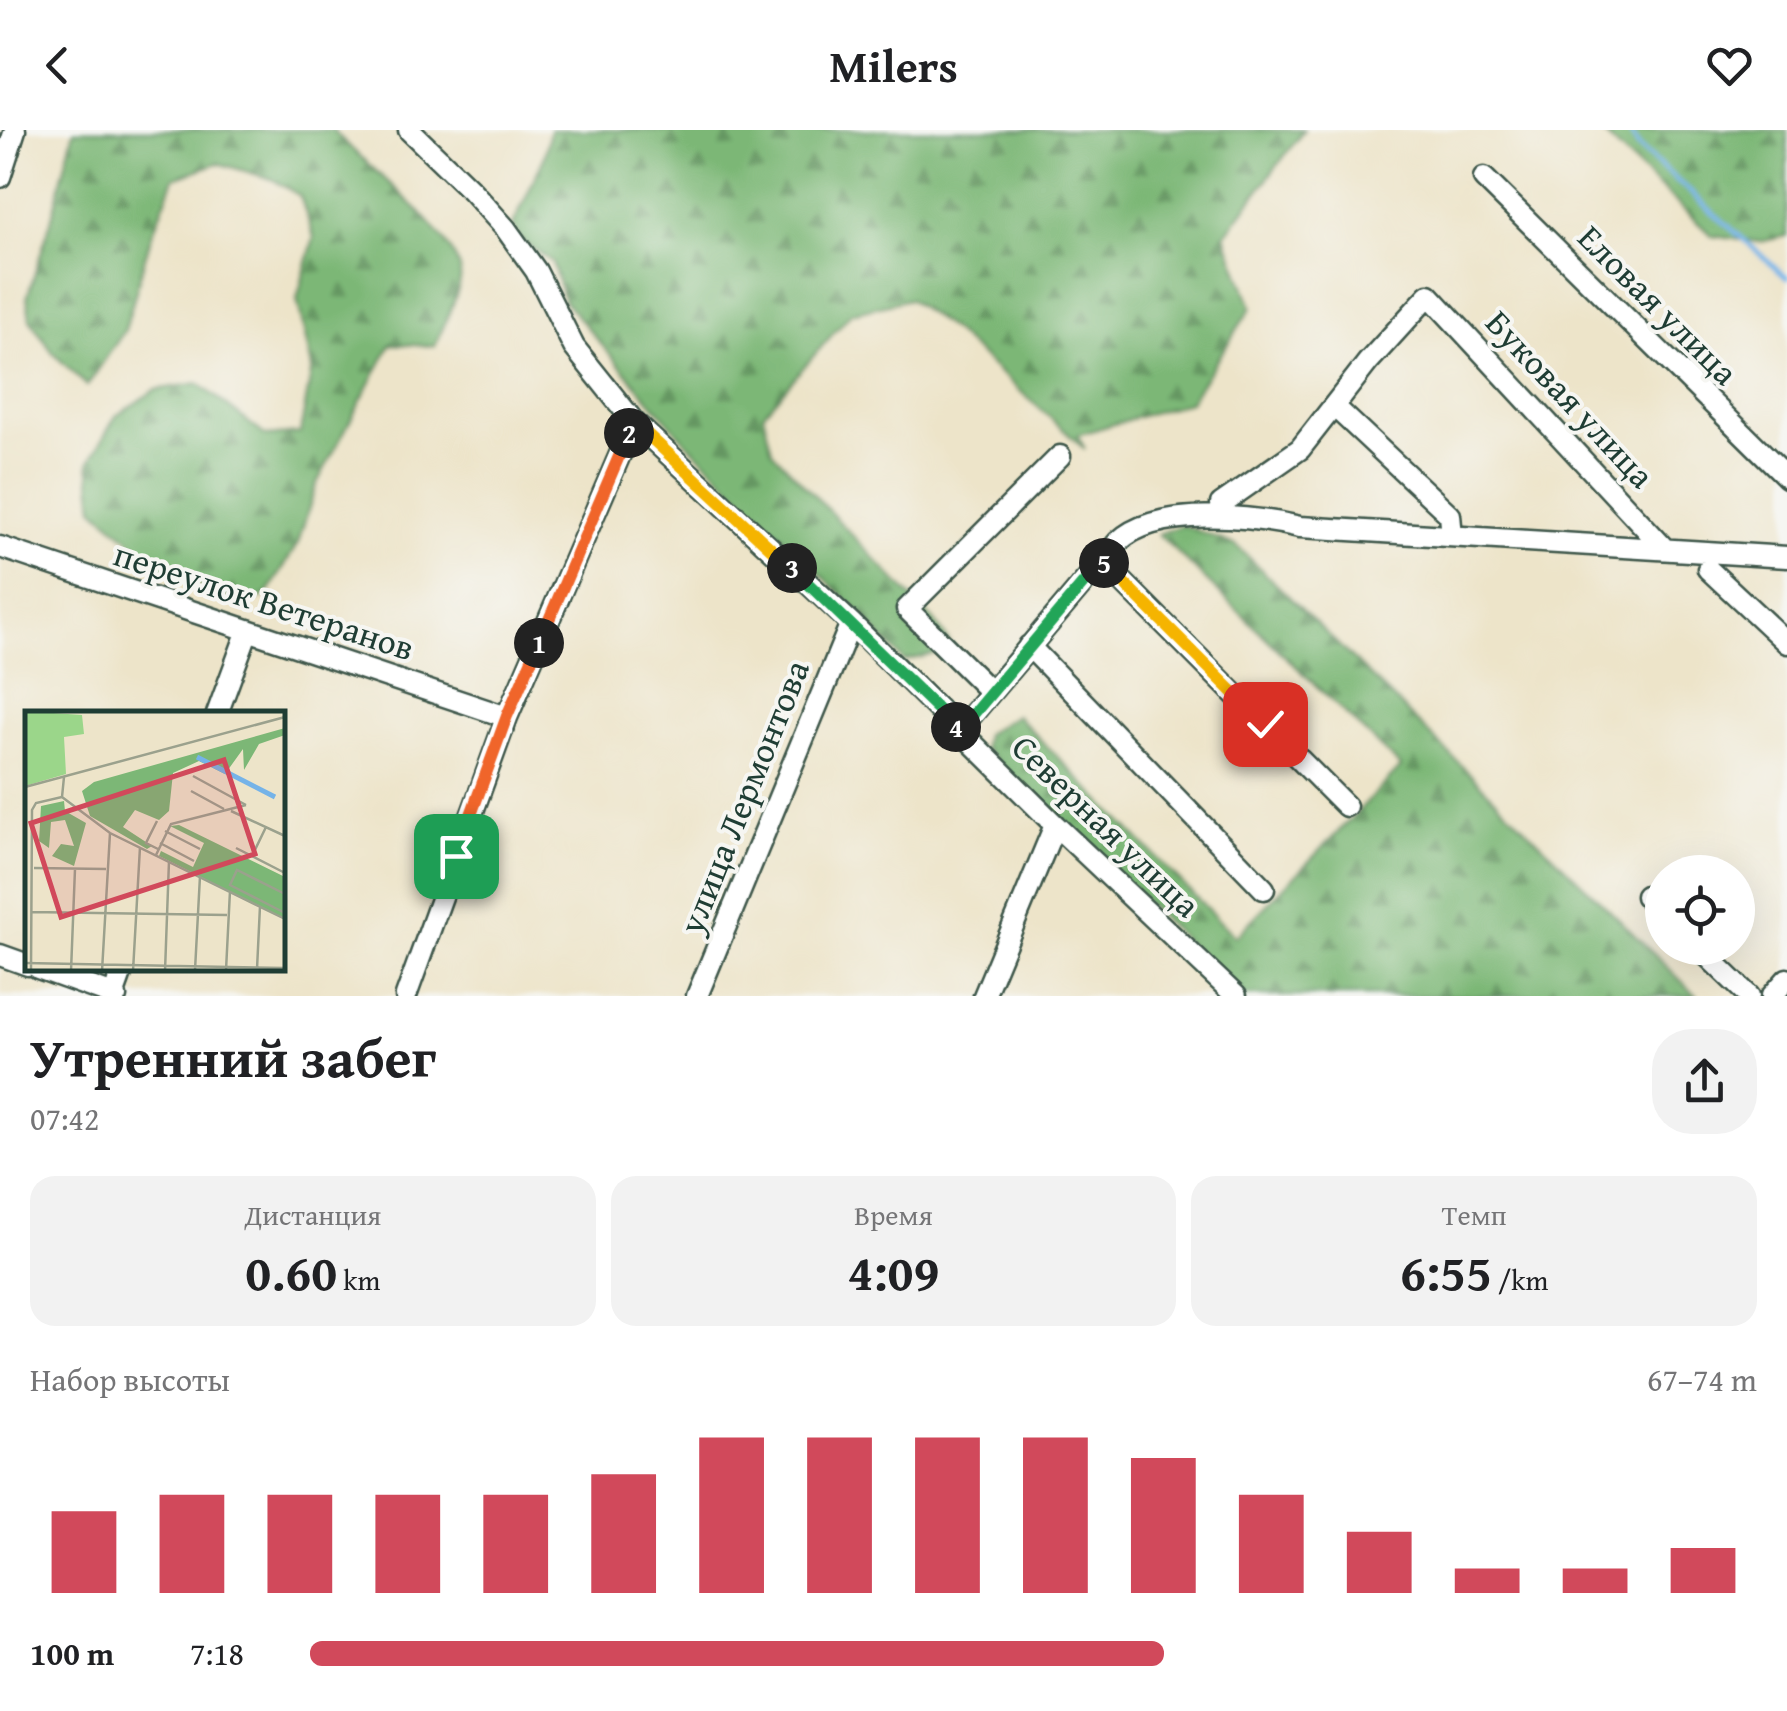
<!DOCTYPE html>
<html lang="ru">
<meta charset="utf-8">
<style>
body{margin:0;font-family:"Gentium Book Plus",serif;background:#f2f2f2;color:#202124;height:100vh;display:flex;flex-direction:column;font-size:38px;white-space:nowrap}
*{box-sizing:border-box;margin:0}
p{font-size:32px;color:#757577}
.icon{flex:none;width:55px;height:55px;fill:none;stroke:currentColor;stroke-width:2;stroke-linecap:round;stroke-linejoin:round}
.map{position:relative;height:866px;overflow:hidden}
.sheet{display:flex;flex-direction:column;background:#fff;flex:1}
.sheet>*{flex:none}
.tools{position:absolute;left:1645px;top:725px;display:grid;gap:20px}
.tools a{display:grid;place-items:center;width:110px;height:110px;border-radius:50%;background:#fff;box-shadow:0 10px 40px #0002;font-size:50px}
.pin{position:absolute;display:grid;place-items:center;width:85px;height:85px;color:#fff;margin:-42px;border-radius:20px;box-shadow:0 5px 15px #0006}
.km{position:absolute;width:50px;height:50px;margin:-25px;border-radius:50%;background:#222;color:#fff;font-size:28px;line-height:50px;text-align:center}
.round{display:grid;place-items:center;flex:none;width:105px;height:105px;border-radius:40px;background:#f2f2f2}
.summary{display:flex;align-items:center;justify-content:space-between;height:170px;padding:0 30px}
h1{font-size:55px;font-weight:700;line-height:75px}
.metrics{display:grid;grid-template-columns:repeat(3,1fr);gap:15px;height:170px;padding:10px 30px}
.metrics div{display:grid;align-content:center;border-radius:25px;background:#f2f2f2;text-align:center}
.metrics b{font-size:50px;font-weight:700}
.metrics small{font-size:28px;font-weight:400}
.metrics p{font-size:28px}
.chart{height:280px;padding:20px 30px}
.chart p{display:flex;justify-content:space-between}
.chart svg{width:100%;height:180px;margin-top:10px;stroke:#d1495b;stroke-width:6}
ul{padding:0 30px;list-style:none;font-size:32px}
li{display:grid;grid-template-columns:160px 120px 1fr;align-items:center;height:75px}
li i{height:25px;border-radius:12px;background:#d1495b}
header{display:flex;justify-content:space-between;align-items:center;height:130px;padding:0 30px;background:#fff;font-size:45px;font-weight:700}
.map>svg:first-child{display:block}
.forest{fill:url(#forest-firs);stroke:#4e7a55;stroke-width:2.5}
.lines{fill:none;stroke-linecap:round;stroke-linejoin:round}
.stream{stroke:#75b3e8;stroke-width:5}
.minor-casing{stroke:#3e564a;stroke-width:25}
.minor{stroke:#fff;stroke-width:20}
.split-1-casing{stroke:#fff;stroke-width:20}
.split-2-casing{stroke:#fff;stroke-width:20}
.split-3-casing{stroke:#fff;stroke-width:20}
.split-4-casing{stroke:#fff;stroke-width:20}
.split-5-casing{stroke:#fff;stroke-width:20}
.split-6-casing{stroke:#fff;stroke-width:20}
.split-1{stroke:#f0652b;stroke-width:12}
.split-2{stroke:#f0652b;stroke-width:12}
.split-3{stroke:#f5b400;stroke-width:12}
.split-4{stroke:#22a559;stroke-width:12}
.split-5{stroke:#22a559;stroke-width:12}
.split-6{stroke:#f5b400;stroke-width:12}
.labels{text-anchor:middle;stroke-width:8;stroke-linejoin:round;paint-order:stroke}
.street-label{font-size:35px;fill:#1f3d34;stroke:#f6f6f2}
.inset-river{fill:none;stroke:#75b3e8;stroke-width:5}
.inset-road{fill:none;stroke:#9ba18d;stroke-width:2.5}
.view{fill:#d1495b;fill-opacity:0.15;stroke:#d1495b;stroke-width:5}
.inset-edge{fill:none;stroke:#1f3d34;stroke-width:5}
</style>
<header><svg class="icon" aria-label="back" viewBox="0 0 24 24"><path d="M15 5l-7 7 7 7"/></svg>Milers<svg class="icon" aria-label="heart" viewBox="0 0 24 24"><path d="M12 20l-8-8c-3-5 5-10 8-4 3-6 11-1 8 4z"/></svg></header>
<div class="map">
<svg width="1787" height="866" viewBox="0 0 1787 866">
<defs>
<pattern id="forest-firs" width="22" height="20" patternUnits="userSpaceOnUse" patternTransform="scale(2.5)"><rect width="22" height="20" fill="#7cb776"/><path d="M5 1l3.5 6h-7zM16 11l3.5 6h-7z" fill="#659662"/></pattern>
</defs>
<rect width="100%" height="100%" fill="#f6f6f2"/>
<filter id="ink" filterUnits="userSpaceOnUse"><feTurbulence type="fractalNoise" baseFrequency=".01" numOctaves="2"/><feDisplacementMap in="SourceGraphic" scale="20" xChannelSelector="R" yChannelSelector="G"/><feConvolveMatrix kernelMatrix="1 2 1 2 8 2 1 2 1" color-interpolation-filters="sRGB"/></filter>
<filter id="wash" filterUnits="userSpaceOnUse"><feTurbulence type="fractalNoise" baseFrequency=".0048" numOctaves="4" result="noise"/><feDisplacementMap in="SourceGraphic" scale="40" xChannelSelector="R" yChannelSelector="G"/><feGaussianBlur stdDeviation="2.25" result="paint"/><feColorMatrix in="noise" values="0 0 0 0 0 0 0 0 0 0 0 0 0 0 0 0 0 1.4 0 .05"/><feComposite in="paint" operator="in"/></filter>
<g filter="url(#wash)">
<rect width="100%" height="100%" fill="#ede4c9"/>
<path class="forest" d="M 74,0 L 333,0 C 360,32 467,109 460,151 C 456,172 443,196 435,216 L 391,214 L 316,355 L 298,413 L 267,465 L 243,473 L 163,440 L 94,378 L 89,333 L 116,286 L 155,260 L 198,253 L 266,306 L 300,303 L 312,238 L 297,169 L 314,107 L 300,66 L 272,49 L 218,33 L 174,48 L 150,110 L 125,200 L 87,256 L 53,223 L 30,189 L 27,168 L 51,91 Z
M 550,0 L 1304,0 L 1225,105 L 1252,177 L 1189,272 L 1077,305 L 1085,319 L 953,201 L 909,169 L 851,183 L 763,284 L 772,321 L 935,492 L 954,519 L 904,531 L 858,481 L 685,311 L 564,171 L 552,132 L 521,110 L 513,95 L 544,28 Z
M 1599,0 L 1787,0 L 1787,106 L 1759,112 L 1712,106 Z
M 1183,395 L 1237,416 L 1697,866 L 1243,866 L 983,618 L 985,604 L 1016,585 L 1235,807 L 1401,637 L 1158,404 Z"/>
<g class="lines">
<path class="stream" d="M 1629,0 L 1639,17 L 1787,148"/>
</g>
</g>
<g filter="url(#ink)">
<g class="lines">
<g class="minor-casing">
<path id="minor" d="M 409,0 L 471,60 L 506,99 L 536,141 L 574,217 L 634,292 L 851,493 L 1055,695 L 1236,866
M 0,47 L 15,0
M 1484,48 L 1787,347
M 1335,277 L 1450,385 L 1452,406
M 1221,374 L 1300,319 L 1368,232 L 1429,165 L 1663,417
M 0,417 L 507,587
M 1102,431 L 1346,676
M 1708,439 L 1787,513
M 1029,516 L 1264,759
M 991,562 L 907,479 L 1060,326
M 217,584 L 248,500
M 959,600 L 1118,412 C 1156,375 1252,386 1300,397 L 1787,427
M 1646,766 L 1662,783
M 1699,818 L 1749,866
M 0,825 L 28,835
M 38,838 L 116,866
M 113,866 L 123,838
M 406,866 L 507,587 L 634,292
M 697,866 L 851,493
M 984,866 L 1055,695
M 1772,866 L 1787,849"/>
</g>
<use href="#minor" class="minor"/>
</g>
</g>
<g class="lines" filter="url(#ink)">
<g class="split-1-casing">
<path id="split-1" d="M 456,726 L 507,586 L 539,513"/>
</g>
<g class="split-2-casing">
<path id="split-2" d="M 539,513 L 629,303"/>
</g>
<g class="split-3-casing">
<path id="split-3" d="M 629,303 L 634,292 L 792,438"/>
</g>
<g class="split-4-casing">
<path id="split-4" d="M 792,438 L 956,597"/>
</g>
<g class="split-5-casing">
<path id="split-5" d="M 956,597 L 960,600 L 1102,431 L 1104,433"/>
</g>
<g class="split-6-casing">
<path id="split-6" d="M 1104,433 L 1265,594"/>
</g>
<use href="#split-1" class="split-1"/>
<use href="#split-2" class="split-2"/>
<use href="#split-3" class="split-3"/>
<use href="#split-4" class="split-4"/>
<use href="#split-5" class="split-5"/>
<use href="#split-6" class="split-6"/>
</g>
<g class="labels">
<g class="street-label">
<text transform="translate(1658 175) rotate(45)" y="12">Еловая улица</text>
<text transform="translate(1570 269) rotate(47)" y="12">Буковая улица</text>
<text transform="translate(264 471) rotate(18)" y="12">переулок Ветеранов</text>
<text transform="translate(744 667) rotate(-68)" y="12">улица Лермонтова</text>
<text transform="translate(1106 696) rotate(44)" y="12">Северная улица</text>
</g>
</g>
<g transform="translate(25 581)">
<rect width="260" height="260" fill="#ede4c9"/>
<path d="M 260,17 L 260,24 L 234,33 L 219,59 L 218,38 L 200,63 L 174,50 L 148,62 L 144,100 L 134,109 L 110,99 L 98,116 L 127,135 L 122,138 L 65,105 L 57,80 L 69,71 ZM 39,90 L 40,100 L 61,112 L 49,155 L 27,145 L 36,133 L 49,135 L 40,109 L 26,111 L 24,137 L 14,130 L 16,95 ZM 154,114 L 260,166 L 260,208 L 134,145 L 136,140 L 168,156 L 179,132 L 145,115 Z" fill="#7cb776"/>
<path d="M 0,0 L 57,4 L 59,23 L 39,26 L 41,63 L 0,75 Z" fill="#9bd68a"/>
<path class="inset-river" d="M 172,46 L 250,86"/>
<path class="inset-road" d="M 168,65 L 221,94M 0,76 L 260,6M 166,80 L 199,98M 37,86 L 85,122 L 260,208M 206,100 L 260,125M 132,110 L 121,132 L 133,138M 140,120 L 175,138M 135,132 L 169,150M 211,137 L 260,162M 131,144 L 146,113 L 221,94M 227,145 L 241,116M 9,157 L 81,158M 260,183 L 212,159 L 205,174 L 260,202M 6,201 L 202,204M 0,252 L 260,257M 232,258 L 235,195M 170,259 L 175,165M 201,259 L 205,180M 6,260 L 7,99 L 11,92 L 37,86 L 39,66M 46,260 L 50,158M 77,260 L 85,122M 108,260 L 115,136M 140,260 L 144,150"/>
<path class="view" d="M 199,49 L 230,143 L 36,206 L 6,112 Z"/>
<rect width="260" height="260" class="inset-edge"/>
</g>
</svg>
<div class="tools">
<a><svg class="icon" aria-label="locate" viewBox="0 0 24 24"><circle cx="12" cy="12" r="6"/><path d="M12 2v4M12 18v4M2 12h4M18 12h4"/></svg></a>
</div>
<div class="pin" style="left:456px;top:726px;background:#1e9e55"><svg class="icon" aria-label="arrive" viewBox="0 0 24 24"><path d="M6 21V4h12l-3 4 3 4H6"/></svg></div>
<div class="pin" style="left:1265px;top:594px;background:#d93025"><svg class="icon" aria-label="check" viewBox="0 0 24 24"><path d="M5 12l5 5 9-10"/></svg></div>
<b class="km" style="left:539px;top:513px">1</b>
<b class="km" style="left:629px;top:303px">2</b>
<b class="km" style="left:792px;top:438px">3</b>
<b class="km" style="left:956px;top:597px">4</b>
<b class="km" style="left:1104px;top:433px">5</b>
</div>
<section class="sheet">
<div class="summary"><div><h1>Утренний забег</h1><p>07:42</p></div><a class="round"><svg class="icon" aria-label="share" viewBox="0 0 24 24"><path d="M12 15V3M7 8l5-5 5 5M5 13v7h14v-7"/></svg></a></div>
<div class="metrics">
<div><p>Дистанция</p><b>0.60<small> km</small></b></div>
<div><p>Время</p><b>4:09</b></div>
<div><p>Темп</p><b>6:55<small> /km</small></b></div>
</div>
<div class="chart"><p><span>Набор высоты</span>67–74 m</p>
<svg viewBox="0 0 160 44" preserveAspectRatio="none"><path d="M5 44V24M15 44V20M25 44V20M35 44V20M45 44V20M55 44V15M65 44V6M75 44V6M85 44V6M95 44V6M105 44V11M115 44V20M125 44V29M135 44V38M145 44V38M155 44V33"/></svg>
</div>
<ul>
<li><b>100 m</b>7:18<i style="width:59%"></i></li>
</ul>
</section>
